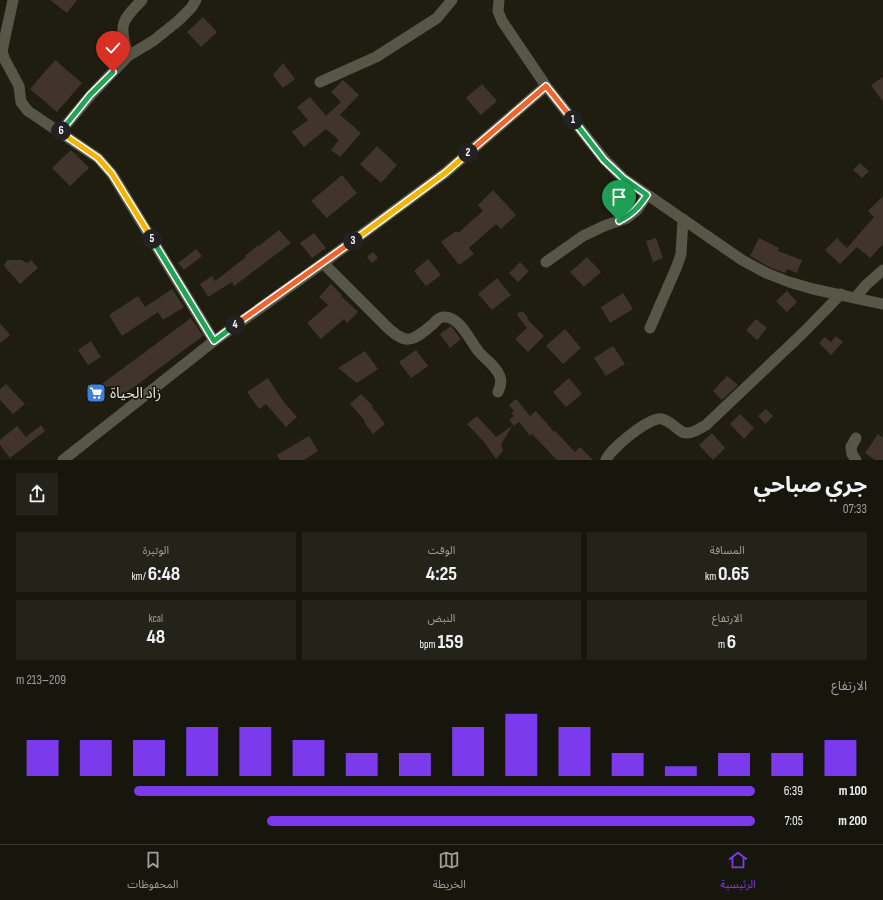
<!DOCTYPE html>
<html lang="ar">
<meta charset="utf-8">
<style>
body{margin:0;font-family:"Sofia Sans Condensed","Noto Sans Arabic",sans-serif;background:#24231a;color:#f1f3f6;direction:rtl;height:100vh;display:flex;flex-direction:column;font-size:15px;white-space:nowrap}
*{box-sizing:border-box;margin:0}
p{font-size:13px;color:#9e9f9d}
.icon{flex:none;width:22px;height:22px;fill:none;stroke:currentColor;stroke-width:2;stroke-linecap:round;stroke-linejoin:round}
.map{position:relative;height:460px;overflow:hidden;direction:ltr}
.side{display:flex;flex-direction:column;background:#17160c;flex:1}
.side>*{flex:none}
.pin{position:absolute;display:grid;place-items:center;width:34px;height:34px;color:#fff;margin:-41px -17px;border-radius:50% 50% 50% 0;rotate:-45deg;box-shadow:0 0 4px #0007}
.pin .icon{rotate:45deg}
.km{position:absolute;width:20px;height:20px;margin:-10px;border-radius:50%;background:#222;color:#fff;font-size:11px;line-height:20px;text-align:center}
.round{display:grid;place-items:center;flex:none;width:42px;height:42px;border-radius:0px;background:#24231a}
.headline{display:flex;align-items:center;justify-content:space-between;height:68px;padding:0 16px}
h1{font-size:22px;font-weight:700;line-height:30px}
.figures{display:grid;grid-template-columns:repeat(3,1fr);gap:6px;height:68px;padding:4px 16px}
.figures div{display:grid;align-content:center;border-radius:0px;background:#24231a;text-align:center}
.figures b{font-size:20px;font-weight:700}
.figures small{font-size:11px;font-weight:400}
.figures p{font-size:11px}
.chart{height:112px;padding:8px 16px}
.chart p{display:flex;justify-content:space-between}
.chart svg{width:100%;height:72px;margin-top:4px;stroke:#7c3aed;stroke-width:6}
ul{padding:0 16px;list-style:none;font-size:13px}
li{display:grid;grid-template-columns:64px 48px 1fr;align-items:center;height:30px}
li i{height:10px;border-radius:5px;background:#7c3aed}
.tab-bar{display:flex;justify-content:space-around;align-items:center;height:56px;border-top:1px solid #36352d;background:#17160c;font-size:11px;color:#9e9f9d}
.tab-bar a{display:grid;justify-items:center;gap:2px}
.tab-bar .selected{color:#7c3aed}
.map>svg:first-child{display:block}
.building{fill:#41342c}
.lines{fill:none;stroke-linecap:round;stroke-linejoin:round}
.minor{stroke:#585647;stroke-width:11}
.tertiary{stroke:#585647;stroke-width:11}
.split-1-casing{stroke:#fff;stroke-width:8}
.split-2-casing{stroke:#fff;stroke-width:8}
.split-3-casing{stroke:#fff;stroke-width:8}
.split-4-casing{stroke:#fff;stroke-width:8}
.split-5-casing{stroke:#fff;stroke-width:8}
.split-6-casing{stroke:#fff;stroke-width:8}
.split-7-casing{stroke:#fff;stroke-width:8}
.split-1{stroke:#22a559;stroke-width:5}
.split-2{stroke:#f0652b;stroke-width:5}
.split-3{stroke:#f5b400;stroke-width:5}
.split-4{stroke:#f0652b;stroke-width:5}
.split-5{stroke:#22a559;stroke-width:5}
.split-6{stroke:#f5b400;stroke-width:5}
.split-7{stroke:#22a559;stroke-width:5}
.labels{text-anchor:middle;stroke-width:3;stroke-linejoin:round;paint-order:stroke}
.poi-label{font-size:15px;fill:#e4e3db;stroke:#161408;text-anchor:start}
</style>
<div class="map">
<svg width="883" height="460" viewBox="0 0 883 460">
<rect width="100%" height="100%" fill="#1f1d10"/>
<path class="building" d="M 50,0 L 77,0 L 67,13 Z
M 203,17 L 217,32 L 201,47 L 187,32 Z
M 55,60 L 82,83 L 57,112 L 30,89 Z
M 283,63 L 295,79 L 283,88 L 273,75 Z
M 883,77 L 883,102 L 871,85 Z
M 343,80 L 359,95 L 340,115 L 361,133 L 340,157 L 331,150 L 339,140 L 326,129 L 304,147 L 292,132 L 308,120 L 297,107 L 310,97 L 326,116 L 341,102 L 331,92 Z
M 482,84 L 497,101 L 481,115 L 466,98 Z
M 377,146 L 397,165 L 381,183 L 360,164 Z
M 71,150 L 89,168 L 70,186 L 52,168 Z
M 860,163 L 869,171 L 862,178 L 853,170 Z
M 342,175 L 357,193 L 327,218 L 311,201 Z
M 493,190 L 516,215 L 501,229 L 496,224 L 469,248 L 474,254 L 459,265 L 441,242 L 456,231 L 458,233 L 483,211 L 478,205 Z
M 883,196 L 883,244 L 870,258 L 857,247 L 840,264 L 825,250 L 837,238 L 847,248 L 874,217 L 868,211 Z
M 279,230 L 291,243 L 234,286 L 232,282 L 208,297 L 200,284 L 212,276 L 215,281 L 246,257 L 245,256 L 258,245 L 259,246 Z
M 314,233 L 326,248 L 312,258 L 300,243 Z
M 656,238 L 663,258 L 653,262 L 646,241 Z
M 759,238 L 779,248 L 778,251 L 802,260 L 797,273 L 787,269 L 785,273 L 769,267 L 750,256 Z
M 196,249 L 202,256 L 184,270 L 178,263 Z
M 373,252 L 378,258 L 372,263 L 367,257 Z
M 587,257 L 601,272 L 584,287 L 570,272 Z
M 428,259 L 441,275 L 426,286 L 414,271 Z
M 7,260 L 21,260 L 27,263 L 31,260 L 38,268 L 20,284 L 4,266 Z
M 520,262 L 529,271 L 518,282 L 509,273 Z
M 497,278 L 511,295 L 492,310 L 478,294 Z
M 331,284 L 342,295 L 341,296 L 358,312 L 347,323 L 344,319 L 321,339 L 307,323 L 328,305 L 319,297 Z
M 172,289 L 184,307 L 163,320 L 158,312 L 122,336 L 109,315 L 138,296 L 145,307 Z
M 787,291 L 797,302 L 787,312 L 776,301 Z
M 623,293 L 633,309 L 610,323 L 601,307 Z
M 520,311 L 522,313 L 523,311 L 528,318 L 527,319 L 544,336 L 528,352 L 515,339 L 527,328 L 517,315 Z
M 191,318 L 203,336 L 119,398 L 111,386 L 95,389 Z
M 756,319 L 767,328 L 757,340 L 746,330 Z
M 0,323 L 10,335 L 0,343 Z
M 451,326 L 461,339 L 450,348 L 440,334 Z
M 565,329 L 581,348 L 563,364 L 546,346 Z
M 836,336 L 843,342 L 831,355 L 819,343 L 825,337 L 831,342 Z
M 91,341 L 101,357 L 88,365 L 78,350 Z
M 613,346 L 625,364 L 606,376 L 594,358 Z
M 416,350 L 428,366 L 411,378 L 399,362 Z
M 365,351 L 378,369 L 357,383 L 338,368 Z
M 727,376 L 738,385 L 722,400 L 713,391 Z
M 268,378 L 283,401 L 297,417 L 286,427 L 266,404 L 259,409 L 247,392 Z
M 569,378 L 582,394 L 566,407 L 553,392 Z
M 6,384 L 25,404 L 13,414 L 0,400 L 0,389 Z
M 361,394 L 373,406 L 372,407 L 385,424 L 373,434 L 364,422 L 365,421 L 350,404 Z
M 516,399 L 530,416 L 536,411 L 554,432 L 555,431 L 575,452 L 580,447 L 593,460 L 557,460 L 532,434 L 530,436 L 519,422 L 514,426 L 509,420 L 514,416 L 511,413 L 514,411 L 509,405 Z
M 766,409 L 773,416 L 765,424 L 758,416 Z
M 740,414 L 754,428 L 744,439 L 730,424 Z
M 477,416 L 496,437 L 512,426 L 501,445 L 503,451 L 496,459 L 484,442 L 467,424 Z
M 41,425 L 45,431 L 10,458 L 0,445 L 0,440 L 17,426 L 26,437 Z
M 712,433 L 725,448 L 713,460 L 699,445 Z
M 878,434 L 883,438 L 883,460 L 875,460 L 865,453 Z
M 309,436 L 318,451 L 304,460 L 280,460 L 277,455 Z"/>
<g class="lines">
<path class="minor" d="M 13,0 L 2,51 L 4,58 L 19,86 L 21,102 L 28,111 L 98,158 L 112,174 L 214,341
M 128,56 C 120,25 119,23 142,0
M 320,82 L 376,57 L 437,18 L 452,0
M 60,132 L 91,95 L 128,56 L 153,41 L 178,21 L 191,8 L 196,0
M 546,262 L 583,236 L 604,226 L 627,218 L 637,210 L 647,195
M 323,263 L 385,325 C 406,346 412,342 433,324 C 436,321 439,317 443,317 C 445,317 450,317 452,319 C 463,324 471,342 479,352 C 486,360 497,367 500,377 C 502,383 500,387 498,392
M 855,298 L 866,285 L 883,270
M 650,328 L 677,266 L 681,254 L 683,219
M 606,460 C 610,449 650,416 662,419 C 669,421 673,425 678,429 C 687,438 697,430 706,425 L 804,332 L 841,294
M 856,460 L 852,454 L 851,447 L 856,438"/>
<path class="tertiary" d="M 546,86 L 604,159 L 623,178 L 742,260 L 766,273 L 789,282 L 813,289 L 883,304
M 63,460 L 214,341 L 323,263 L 445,173 L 546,86 L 502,21 L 498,11 L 499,0"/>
</g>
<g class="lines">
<g class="split-1-casing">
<path id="split-1" d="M 573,120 L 604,160 L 623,178 L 647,195 C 639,207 632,215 619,221"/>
</g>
<g class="split-2-casing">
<path id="split-2" d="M 468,153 L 546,86 L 573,120"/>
</g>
<g class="split-3-casing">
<path id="split-3" d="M 353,241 L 445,173 L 468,153"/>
</g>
<g class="split-4-casing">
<path id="split-4" d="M 235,325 L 353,241"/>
</g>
<g class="split-5-casing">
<path id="split-5" d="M 152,239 L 214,341 L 235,325"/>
</g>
<g class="split-6-casing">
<path id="split-6" d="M 61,131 L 60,132 L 98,158 L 112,174 L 152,239"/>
</g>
<g class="split-7-casing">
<path id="split-7" d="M 61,131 L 90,95 L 113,72"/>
</g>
<use href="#split-1" class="split-1"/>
<use href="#split-2" class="split-2"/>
<use href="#split-3" class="split-3"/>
<use href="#split-4" class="split-4"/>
<use href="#split-5" class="split-5"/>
<use href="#split-6" class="split-6"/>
<use href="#split-7" class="split-7"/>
</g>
<defs>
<g id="supermarket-square" transform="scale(1)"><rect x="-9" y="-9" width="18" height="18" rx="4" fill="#3f7fe0" stroke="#161408"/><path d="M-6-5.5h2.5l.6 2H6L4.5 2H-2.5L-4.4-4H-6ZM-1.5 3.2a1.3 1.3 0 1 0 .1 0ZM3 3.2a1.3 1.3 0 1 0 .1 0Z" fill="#fff"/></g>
</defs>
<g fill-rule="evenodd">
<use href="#supermarket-square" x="96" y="393"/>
</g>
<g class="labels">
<g class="poi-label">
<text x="110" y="398">زاد الحياة</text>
</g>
</g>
</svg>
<div class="pin" style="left:619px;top:221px;background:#1e9e55"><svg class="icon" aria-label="arrive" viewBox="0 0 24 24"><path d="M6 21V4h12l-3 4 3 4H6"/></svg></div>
<div class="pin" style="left:113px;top:72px;background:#d93025"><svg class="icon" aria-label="check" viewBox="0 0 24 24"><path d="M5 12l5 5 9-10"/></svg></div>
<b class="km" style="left:573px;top:120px">1</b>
<b class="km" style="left:468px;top:153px">2</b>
<b class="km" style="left:353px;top:241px">3</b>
<b class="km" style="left:235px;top:325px">4</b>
<b class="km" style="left:152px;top:239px">5</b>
<b class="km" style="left:61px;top:131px">6</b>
</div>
<section class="side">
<div class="headline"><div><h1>جري صباحي</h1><p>07:33</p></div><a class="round"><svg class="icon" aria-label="share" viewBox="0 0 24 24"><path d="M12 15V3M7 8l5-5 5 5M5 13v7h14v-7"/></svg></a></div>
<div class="figures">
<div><p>المسافة</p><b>0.65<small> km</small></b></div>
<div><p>الوقت</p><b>4:25</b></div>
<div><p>الوتيرة</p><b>6:48<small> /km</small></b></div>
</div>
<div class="figures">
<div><p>الارتفاع</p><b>6<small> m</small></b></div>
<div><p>النبض</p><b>159<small> bpm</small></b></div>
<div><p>kcal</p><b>48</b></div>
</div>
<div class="chart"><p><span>الارتفاع</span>209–213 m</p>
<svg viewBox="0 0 160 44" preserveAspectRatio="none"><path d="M5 44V22M15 44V22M25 44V22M35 44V14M45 44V14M55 44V22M65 44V30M75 44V30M85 44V14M95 44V6M105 44V14M115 44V30M125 44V38M135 44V30M145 44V30M155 44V22"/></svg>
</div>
<ul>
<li><b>100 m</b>6:39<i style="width:84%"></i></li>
<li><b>200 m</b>7:05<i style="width:66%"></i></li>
</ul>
</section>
<nav class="tab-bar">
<a class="selected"><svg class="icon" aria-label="home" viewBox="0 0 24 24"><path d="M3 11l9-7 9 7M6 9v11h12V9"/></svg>الرئيسية</a>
<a><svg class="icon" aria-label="map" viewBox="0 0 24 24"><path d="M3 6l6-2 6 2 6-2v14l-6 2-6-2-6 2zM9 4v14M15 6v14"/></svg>الخريطة</a>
<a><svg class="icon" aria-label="saved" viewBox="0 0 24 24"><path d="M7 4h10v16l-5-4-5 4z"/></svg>المحفوظات</a>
</nav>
